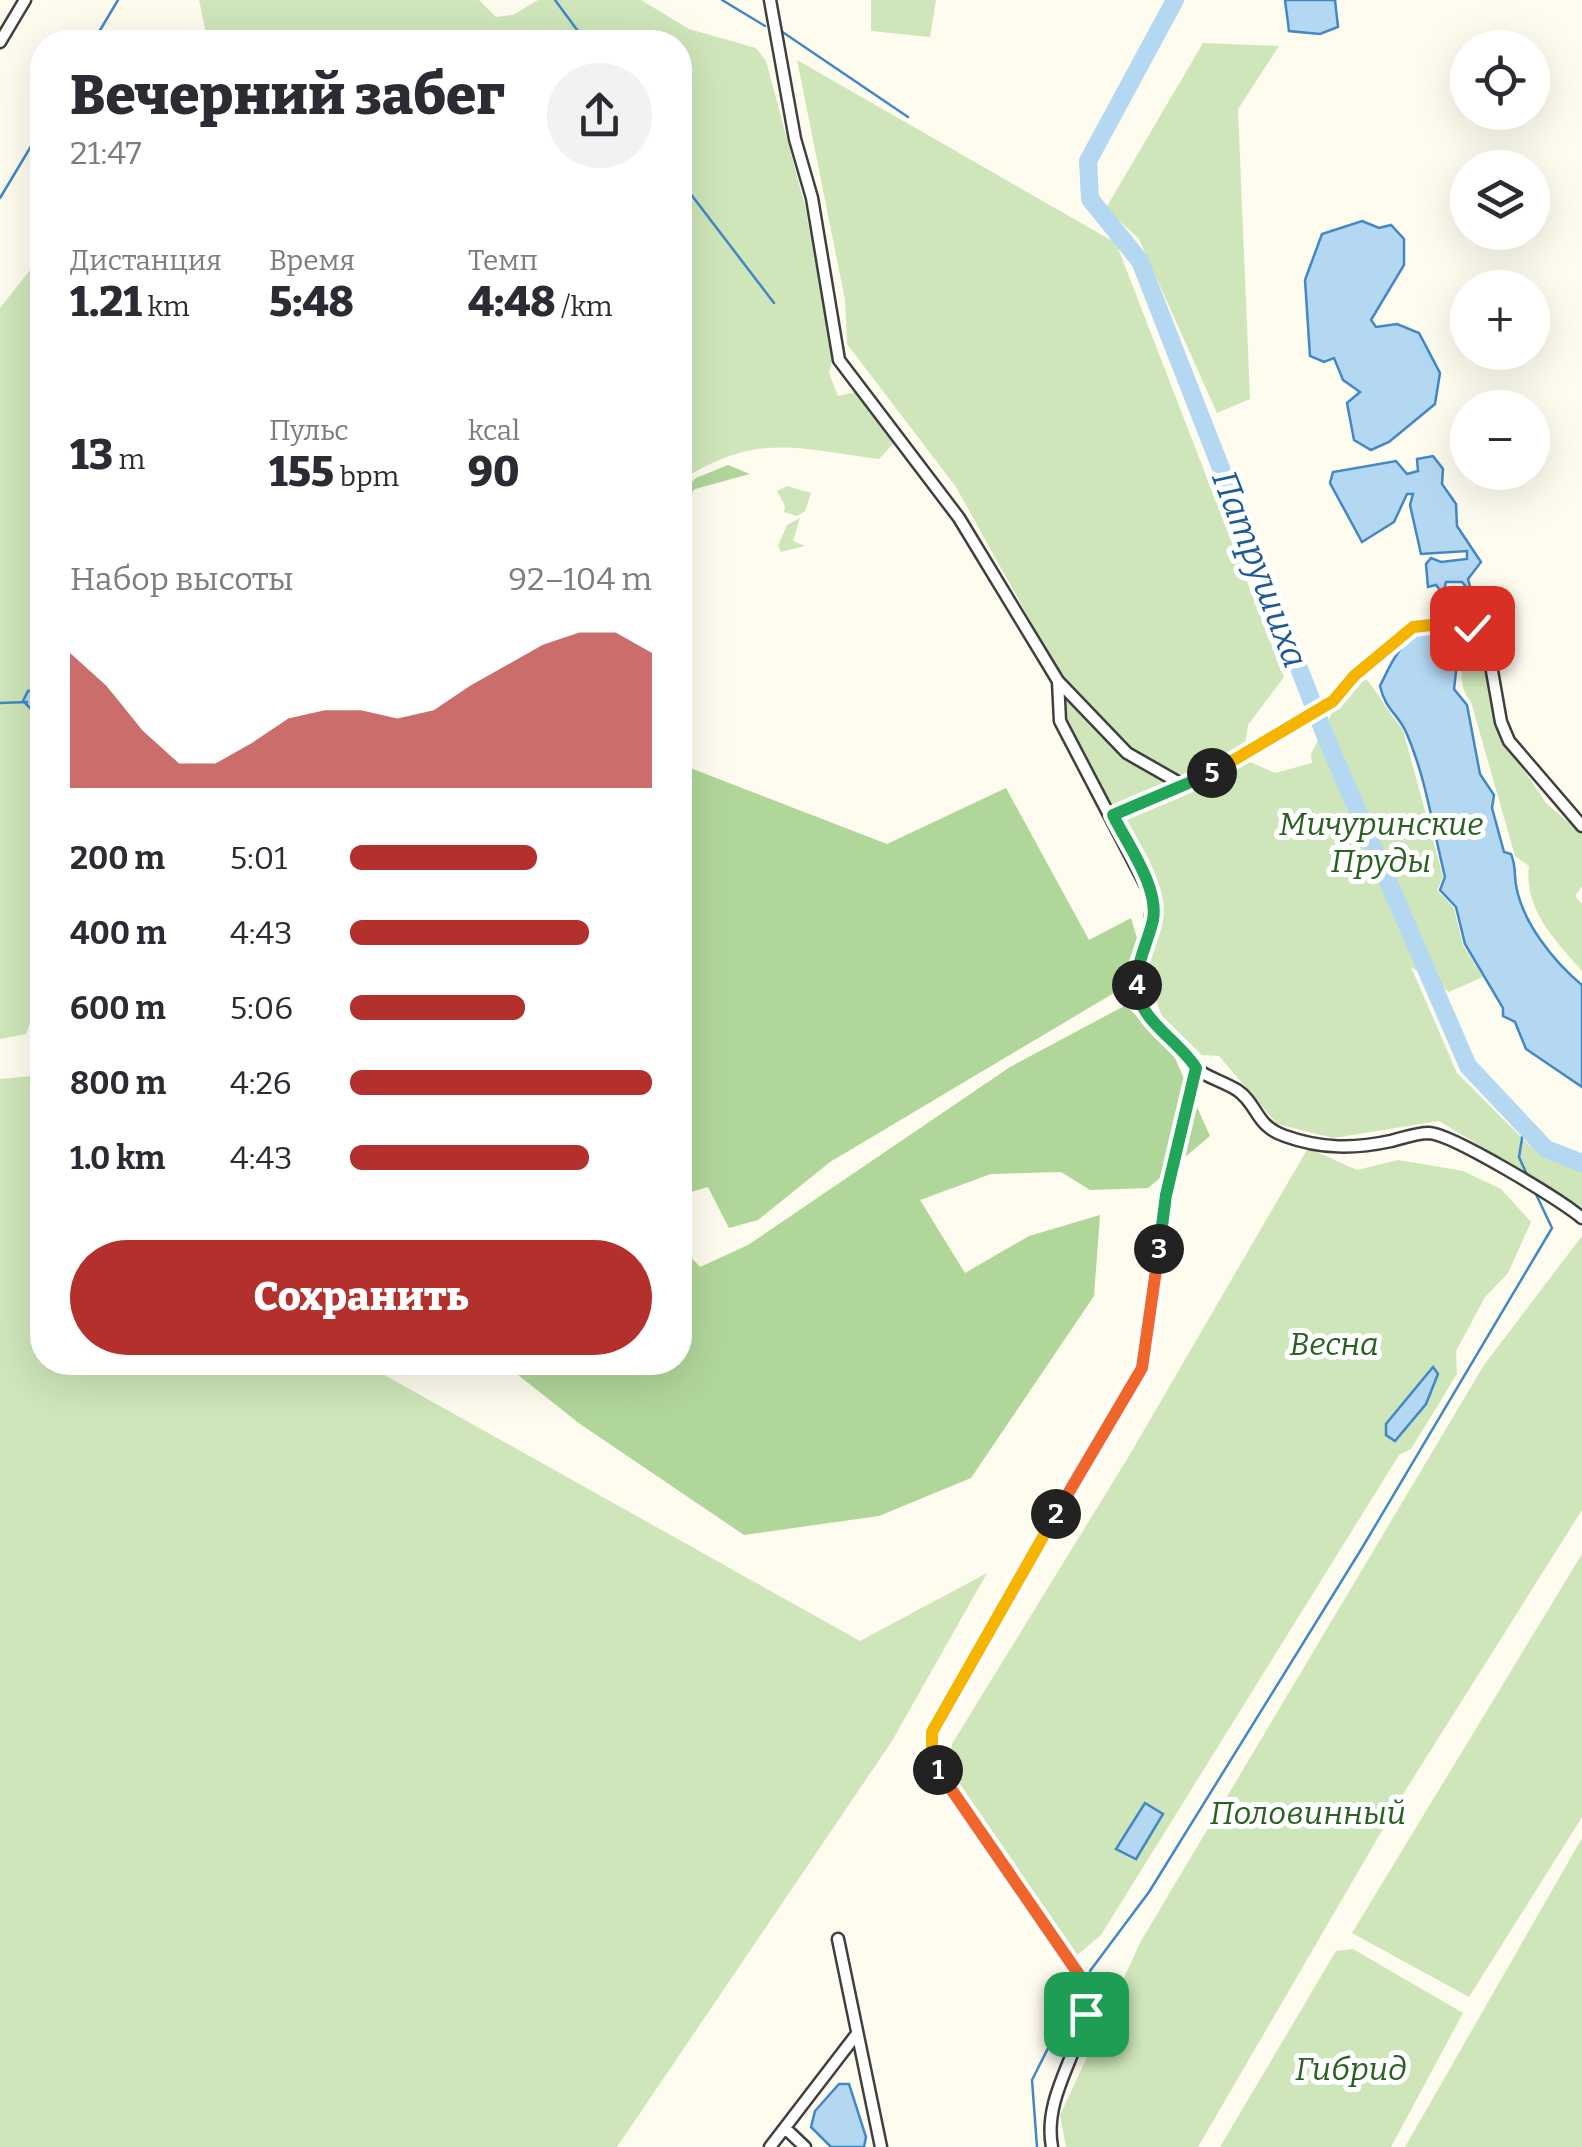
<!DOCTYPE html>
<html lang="ru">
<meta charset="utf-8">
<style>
body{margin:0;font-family:Bitter,serif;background:#f2f2f3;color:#2b2b33;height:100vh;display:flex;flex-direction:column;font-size:38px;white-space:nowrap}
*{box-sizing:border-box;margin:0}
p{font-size:32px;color:#7c7c81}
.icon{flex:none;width:55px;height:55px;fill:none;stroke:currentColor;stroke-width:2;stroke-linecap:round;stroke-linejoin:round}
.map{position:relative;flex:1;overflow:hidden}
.details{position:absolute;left:30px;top:30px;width:662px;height:1345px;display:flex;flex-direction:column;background:#fff;border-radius:40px;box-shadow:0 10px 40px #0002}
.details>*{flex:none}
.tools{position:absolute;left:1450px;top:30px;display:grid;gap:20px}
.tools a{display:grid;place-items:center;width:100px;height:100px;border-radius:50%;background:#fff;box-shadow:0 10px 40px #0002;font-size:50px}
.pin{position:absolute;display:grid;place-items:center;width:85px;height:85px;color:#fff;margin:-42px;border-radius:20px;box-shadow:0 5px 15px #0006}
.km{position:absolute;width:50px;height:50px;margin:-25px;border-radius:50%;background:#222;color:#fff;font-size:28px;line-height:50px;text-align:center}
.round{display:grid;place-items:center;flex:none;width:105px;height:105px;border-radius:52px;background:#f2f2f3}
.summary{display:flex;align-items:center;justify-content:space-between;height:170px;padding:0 40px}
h1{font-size:55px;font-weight:800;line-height:75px}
.stats{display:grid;grid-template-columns:repeat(3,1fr);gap:15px;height:170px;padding:10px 40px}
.stats div{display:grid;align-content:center}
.stats b{font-size:42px;font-weight:800}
.stats small{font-size:28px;font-weight:400}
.stats p{font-size:28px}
.chart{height:280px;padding:20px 40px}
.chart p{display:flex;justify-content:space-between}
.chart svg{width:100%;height:180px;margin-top:10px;fill:#b4302d;opacity:.7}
.cta{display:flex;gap:20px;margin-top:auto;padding:20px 40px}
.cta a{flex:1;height:115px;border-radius:60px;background:#b4302d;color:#fff;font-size:40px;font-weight:800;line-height:115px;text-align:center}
ul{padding:0 40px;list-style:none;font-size:32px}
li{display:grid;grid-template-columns:160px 120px 1fr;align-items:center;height:75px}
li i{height:25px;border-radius:12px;background:#b4302d}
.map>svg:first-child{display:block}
.green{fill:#cee6b9}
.forest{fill:#b1d69a}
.water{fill:#b5d8f2;stroke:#4188c5;stroke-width:2.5}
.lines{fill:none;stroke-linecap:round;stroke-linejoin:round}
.stream{stroke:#4188c5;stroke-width:2.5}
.river{stroke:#b5d8f2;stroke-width:18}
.street-casing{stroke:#404040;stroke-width:15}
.street{stroke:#fff;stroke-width:10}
.split-1-casing{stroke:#fff;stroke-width:20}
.split-2-casing{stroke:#fff;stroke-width:20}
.split-3-casing{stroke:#fff;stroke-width:20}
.split-4-casing{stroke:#fff;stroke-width:20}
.split-5-casing{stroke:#fff;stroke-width:20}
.split-6-casing{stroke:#fff;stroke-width:20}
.split-1{stroke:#f0652b;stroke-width:12}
.split-2{stroke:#f5b400;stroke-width:12}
.split-3{stroke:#f0652b;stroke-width:12}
.split-4{stroke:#22a559;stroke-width:12}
.split-5{stroke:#22a559;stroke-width:12}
.split-6{stroke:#f5b400;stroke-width:12}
.labels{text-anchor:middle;stroke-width:10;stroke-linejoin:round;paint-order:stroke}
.park-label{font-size:32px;font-style:italic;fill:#2a6121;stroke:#fff}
.water-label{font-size:35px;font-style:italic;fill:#1e5a97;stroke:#fff}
</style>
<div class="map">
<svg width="1582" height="2147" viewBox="0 0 1582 2147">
<rect width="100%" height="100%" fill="#fefcee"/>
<path class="green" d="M 199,0 L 479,0 L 496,17 L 513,15 L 538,0 L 641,0 L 689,29 L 756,48 L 766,61 L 805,206 L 833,358 L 829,373 L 838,396 L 856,392 L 894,443 L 879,459 C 794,448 757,432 680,481 L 680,42 L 203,42 L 207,38 Z
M 871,0 L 936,0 L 930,37 L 871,31 Z
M 1203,43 L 1279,46 L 1238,109 L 1250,399 L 1217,413 L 1139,239 L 1106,208 Z
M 797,60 L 1116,243 L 1284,677 L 1248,725 L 1244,750 L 1188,777 L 1162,771 L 1136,755 L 1066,685 L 956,487 L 847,344 L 845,300 Z
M 42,255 L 42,1009 L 36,1008 L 26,1034 L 0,1039 L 0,308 Z
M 787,486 L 811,493 L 805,511 L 797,516 L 784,512 L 785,506 L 777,491 Z
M 800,518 L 793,541 L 805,546 L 781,552 L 778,546 L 787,525 Z
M 1468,642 L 1482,650 L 1495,727 L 1546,803 L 1582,834 L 1582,886 L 1575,896 L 1582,904 L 1582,971 C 1555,940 1524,910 1529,866 L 1515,856 L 1471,702 C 1457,686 1461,661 1468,642 Z
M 1363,675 C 1379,694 1388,712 1403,730 L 1443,877 L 1437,890 L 1454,908 L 1463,945 L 1483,977 L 1449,992 L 1411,967 L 1457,1073 L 1530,1146 L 1582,1170 L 1582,1207 L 1439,1121 L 1333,1138 L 1277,1124 L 1219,1056 L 1202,1055 L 1162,1016 L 1146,976 L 1161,921 L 1161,891 L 1124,818 L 1248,761 L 1275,773 L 1312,763 L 1311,754 L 1340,697 Z
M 1061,694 L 1127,758 L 1172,783 L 1120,808 L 1110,804 L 1061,716 Z
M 42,1075 L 42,1362 L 363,1363 L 860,1641 L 987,1573 L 892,1741 L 617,2147 L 0,2147 L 0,1079 Z
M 1308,1148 L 1357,1170 L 1398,1160 L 1463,1171 L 1501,1189 L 1531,1222 L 1508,1273 L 1485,1297 L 1456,1351 L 1457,1374 L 1411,1449 L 1399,1455 L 1101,1935 L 1076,1956 L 948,1767 L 952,1744 L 1129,1456 Z
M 1582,1236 L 1582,1510 L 1405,1791 L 1198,2147 L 1066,2147 L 1060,2115 L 1141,1941 L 1484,1365 Z
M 1582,1554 L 1582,1817 L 1469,1997 L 1352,1933 Z
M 1582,1838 L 1582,2147 L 1405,2147 Z
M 1353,1949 L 1463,2013 L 1391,2147 L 1220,2147 L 1336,1951 Z"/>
<path class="forest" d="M 728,465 L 750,474 L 695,489 L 680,505 L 680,494 L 696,478 Z
M 680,764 L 887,844 L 1006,788 L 1089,940 L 1131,918 L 1137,938 L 1119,990 L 830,1162 L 758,1220 L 729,1228 L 708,1187 L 680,1195 Z
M 1126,1005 L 1174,1056 L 1210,1136 L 1148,1188 L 1090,1190 L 1061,1172 L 991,1174 L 920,1200 L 965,1273 L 1029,1236 L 1100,1215 L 1094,1296 L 971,1478 L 879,1516 L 744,1535 L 580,1424 L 503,1363 L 680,1362 L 680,1245 L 700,1267 L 748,1245 L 1010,1067 Z"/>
<path class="water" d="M 1285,0 L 1335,0 L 1338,27 L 1320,34 L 1289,31 Z
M 1362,221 L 1379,228 L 1391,225 L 1404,239 L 1404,265 L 1371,320 L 1376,327 L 1397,324 L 1419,333 L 1440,373 L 1435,404 L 1389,442 L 1371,450 L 1354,440 L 1347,403 L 1360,392 L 1343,380 L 1334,358 L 1324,362 L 1310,356 L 1305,280 L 1322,234 Z
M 1433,456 L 1443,469 L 1442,484 L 1456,504 L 1457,526 L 1481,562 L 1468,579 L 1472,594 L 1462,582 L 1446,582 L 1443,594 L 1436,585 L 1428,587 L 1426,564 L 1431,558 L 1441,562 L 1467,559 L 1467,551 L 1421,554 L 1410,505 L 1413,494 L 1407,494 L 1394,522 L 1362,542 L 1330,483 L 1333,472 L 1396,461 L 1407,474 L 1418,471 L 1417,459 Z
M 1439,629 L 1460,637 L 1454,689 L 1467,705 L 1480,774 L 1494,795 L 1492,808 L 1504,852 L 1511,854 C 1516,865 1514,874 1516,885 C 1522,922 1554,962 1582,985 L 1582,1087 L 1526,1049 L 1515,1022 L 1503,1016 L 1503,1008 L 1465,944 L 1456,907 L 1440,890 L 1445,877 C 1433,829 1426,777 1406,732 C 1398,714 1385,709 1380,686 C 1394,658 1402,633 1439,629 Z
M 42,689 L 42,720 L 23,701 L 28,691 Z
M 1433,1367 L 1438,1374 L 1426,1404 L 1395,1441 L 1386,1435 L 1386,1424 Z
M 1145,1803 L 1163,1814 L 1136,1859 L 1116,1849 Z
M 839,2084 L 849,2084 L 866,2137 L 864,2147 L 831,2147 L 811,2127 L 815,2111 Z"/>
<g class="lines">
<path class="stream" d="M 555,0 L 586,42
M 722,0 L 765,26
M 781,31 L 908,117
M 93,42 L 118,0
M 680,180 L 774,303
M 0,198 L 42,128
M 0,703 L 27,702
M 1524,1126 L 1519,1157 L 1529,1179
M 1087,1975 L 1149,1892 L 1362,1548 L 1552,1228 L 1534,1190
M 1037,2147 L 1032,2080 L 1082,1981"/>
<path class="river" d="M 1175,0 L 1088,161 L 1090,199 L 1140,261 L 1327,740 L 1468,1066 L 1546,1149 L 1582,1163"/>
<g class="street-casing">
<path id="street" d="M 770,0 L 795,139 L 812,198 L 839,360 L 959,518 L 1058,681 L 1060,721 L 1152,897 C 1154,944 1120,980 1154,1023 C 1167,1040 1185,1049 1196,1069 L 1165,1195 L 1141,1368 L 932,1732 L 932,1757 L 945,1782 L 1085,1982 C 1095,2040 1041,2087 1052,2147
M 0,42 L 25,0
M 1058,681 L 1127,753 L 1183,785
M 1113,815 L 1248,754 L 1333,701 L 1354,676 L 1413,627 L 1450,623 L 1486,637 L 1501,722 L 1509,741 L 1582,826
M 1196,1069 C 1209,1078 1224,1082 1237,1090 C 1258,1104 1255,1126 1285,1136 C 1321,1149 1354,1149 1391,1141 C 1403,1138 1416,1133 1429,1133 C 1452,1134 1561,1200 1582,1218
M 838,1939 L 881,2147
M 785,2128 L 805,2147
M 770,2147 L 856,2035"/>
</g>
<use href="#street" class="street"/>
</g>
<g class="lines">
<g class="split-1-casing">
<path id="split-1" d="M 938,1770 L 1084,1982 L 1086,2014"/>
</g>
<g class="split-2-casing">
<path id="split-2" d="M 938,1770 L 932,1758 L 932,1732 L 1056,1514"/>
</g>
<g class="split-3-casing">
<path id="split-3" d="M 1056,1514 L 1142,1368 L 1159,1249"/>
</g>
<g class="split-4-casing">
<path id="split-4" d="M 1137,985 C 1137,1020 1180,1041 1196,1068 L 1166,1195 L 1159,1249"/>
</g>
<g class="split-5-casing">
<path id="split-5" d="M 1137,985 C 1137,962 1146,946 1152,924 C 1162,891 1127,844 1113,815 L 1212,773"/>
</g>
<g class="split-6-casing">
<path id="split-6" d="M 1212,773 L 1333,701 L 1354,676 L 1413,627 L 1450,623 L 1472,628"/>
</g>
<use href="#split-1" class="split-1"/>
<use href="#split-2" class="split-2"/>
<use href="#split-3" class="split-3"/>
<use href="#split-4" class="split-4"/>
<use href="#split-5" class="split-5"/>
<use href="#split-6" class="split-6"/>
</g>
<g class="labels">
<g class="park-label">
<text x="1381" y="835">Мичуринские<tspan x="1381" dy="37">Пруды</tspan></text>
<text x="1334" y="1355">Весна</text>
<text x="1308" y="1824">Половинный</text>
<text x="1351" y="2080">Гибрид</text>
</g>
<g class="water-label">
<text transform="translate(1260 569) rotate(69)" y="12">Патрушиха</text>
</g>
</g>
</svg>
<div class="tools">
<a><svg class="icon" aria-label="locate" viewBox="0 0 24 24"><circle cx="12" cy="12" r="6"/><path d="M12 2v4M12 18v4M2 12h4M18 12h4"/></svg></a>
<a><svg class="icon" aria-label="layers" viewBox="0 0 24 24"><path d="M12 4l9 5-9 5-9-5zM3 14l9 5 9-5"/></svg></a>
<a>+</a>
<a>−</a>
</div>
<div class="pin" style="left:1086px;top:2014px;background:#1e9e55"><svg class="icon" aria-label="arrive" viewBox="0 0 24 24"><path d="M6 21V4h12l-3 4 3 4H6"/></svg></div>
<div class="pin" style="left:1472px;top:628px;background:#d93025"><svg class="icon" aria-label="check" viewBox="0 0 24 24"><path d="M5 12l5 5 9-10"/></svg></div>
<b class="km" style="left:938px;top:1770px">1</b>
<b class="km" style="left:1056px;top:1514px">2</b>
<b class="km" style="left:1159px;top:1249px">3</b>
<b class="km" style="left:1137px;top:985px">4</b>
<b class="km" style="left:1212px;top:773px">5</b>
<section class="details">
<div class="summary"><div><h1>Вечерний забег</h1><p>21:47</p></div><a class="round"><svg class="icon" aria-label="share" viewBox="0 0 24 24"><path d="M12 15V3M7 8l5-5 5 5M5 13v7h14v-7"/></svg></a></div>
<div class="stats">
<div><p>Дистанция</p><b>1.21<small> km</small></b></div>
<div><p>Время</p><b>5:48</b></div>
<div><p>Темп</p><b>4:48<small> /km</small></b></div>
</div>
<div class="stats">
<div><b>13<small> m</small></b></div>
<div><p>Пульс</p><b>155<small> bpm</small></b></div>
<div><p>kcal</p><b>90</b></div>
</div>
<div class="chart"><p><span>Набор высоты</span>92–104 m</p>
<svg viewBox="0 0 160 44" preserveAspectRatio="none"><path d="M0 44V11L10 19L20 30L30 38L40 38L50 33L60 27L70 25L80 25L90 27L100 25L110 19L120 14L130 9L140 6L150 6L160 11V44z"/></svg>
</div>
<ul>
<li><b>200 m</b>5:01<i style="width:62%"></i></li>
<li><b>400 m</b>4:43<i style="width:79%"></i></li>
<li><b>600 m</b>5:06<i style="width:58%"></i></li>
<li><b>800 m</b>4:26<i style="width:100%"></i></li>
<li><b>1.0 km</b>4:43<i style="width:79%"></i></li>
</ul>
<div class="cta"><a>Сохранить</a></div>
</section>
</div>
